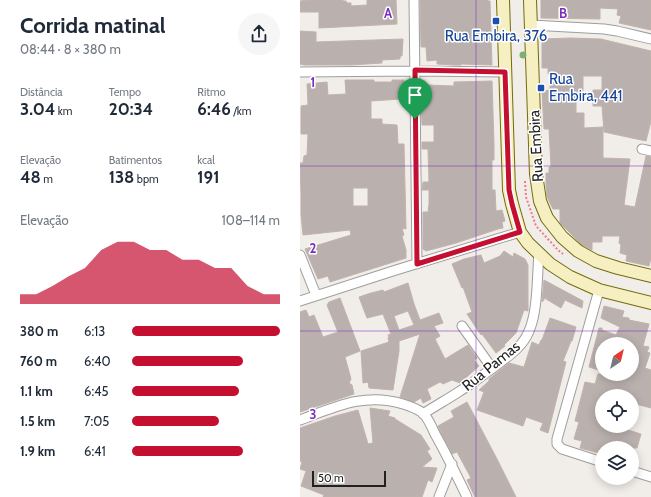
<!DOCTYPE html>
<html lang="pt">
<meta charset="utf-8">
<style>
body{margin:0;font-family:Cabin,sans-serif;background:#f6f6f7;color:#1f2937;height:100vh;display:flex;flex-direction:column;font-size:15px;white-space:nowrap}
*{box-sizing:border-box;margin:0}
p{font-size:13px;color:#747a83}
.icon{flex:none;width:22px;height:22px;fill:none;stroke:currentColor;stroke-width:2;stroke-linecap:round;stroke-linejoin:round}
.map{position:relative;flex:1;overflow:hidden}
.panel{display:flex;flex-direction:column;background:#fff;width:300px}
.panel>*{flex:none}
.needle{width:26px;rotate:35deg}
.controls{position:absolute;left:295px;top:337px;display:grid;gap:8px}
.controls a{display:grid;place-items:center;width:44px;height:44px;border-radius:50%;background:#fff;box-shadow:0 2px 10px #0003;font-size:20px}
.scale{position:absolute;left:12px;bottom:10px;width:74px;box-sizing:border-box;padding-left:4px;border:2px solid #212121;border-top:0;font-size:11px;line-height:14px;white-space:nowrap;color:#212121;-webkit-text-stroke:3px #fff;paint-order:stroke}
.pin{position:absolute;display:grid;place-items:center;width:34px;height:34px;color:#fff;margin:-41px -17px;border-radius:50% 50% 50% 0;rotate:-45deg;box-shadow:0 0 4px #0007}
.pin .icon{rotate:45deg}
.round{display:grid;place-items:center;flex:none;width:42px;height:42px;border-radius:21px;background:#f6f6f7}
.summary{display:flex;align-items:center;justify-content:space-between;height:68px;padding:0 20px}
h1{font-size:22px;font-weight:700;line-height:30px}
.figures{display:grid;grid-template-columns:repeat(3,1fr);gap:6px;height:68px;padding:4px 20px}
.figures div{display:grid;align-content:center}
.figures b{font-size:17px;font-weight:700}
.figures small{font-size:11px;font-weight:400}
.figures p{font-size:11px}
.chart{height:112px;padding:8px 20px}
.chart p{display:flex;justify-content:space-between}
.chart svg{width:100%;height:72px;margin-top:4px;fill:#c40f31;opacity:.7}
ul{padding:0 20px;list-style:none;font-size:13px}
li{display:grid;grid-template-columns:64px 48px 1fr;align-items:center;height:30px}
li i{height:10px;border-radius:5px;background:#c40f31}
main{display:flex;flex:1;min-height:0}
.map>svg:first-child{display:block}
.building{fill:#bab1ae;stroke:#c2b2ac;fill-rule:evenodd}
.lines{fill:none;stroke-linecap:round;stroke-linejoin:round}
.street-casing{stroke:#9e9e9e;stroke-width:11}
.secondary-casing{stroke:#736b0d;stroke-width:14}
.path{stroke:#f07b85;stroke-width:2;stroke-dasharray:2 2;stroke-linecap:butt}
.street{stroke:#fff;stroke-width:9}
.secondary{stroke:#f6efc2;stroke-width:12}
.tree{fill:#7eae74}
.route-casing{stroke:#fff;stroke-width:8}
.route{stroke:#c40f31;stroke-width:5}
.grid{fill:none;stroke:#7b2cbf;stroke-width:1;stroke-opacity:0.55}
.transit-dot{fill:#1a4fb4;stroke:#fff;stroke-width:1.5}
.labels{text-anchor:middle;stroke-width:3;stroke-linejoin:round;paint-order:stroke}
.transit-label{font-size:15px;fill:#164399;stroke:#fff}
.street-label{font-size:15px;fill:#212121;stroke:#fff}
.grid-label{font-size:13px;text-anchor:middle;font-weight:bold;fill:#7b2cbf;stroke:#fff;stroke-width:3;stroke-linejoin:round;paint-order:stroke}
</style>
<main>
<section class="panel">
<div class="summary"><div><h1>Corrida matinal</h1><p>08:44 · 8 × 380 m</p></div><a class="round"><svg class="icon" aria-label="share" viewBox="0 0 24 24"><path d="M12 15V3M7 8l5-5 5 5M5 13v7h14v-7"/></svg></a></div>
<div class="figures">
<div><p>Distância</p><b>3.04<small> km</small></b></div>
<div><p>Tempo</p><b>20:34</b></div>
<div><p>Ritmo</p><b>6:46<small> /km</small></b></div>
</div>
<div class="figures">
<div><p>Elevação</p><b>48<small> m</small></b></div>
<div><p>Batimentos</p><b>138<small> bpm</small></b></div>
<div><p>kcal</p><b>191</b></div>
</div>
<div class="chart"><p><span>Elevação</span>108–114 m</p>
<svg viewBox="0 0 160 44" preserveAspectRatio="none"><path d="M0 44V38L10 38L20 33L30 27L40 22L50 11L60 6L70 6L80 11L90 11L100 17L110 17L120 22L130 22L140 33L150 38L160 38V44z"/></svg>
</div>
<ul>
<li><b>380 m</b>6:13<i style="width:100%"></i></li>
<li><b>760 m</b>6:40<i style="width:75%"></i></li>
<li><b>1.1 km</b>6:45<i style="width:72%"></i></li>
<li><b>1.5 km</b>7:05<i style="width:59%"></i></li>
<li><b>1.9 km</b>6:41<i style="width:75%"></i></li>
</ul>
</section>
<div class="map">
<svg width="351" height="497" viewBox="0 0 351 497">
<rect width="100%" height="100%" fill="#f1ede9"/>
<path class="building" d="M 8,0 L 43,0 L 43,1 L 46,1 L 47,3 L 51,3 L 51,6 L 67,5 L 67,0 L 96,0 L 97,24 L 19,28 L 19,12 L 0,12 L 0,1 Z
M 120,0 L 188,0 L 188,1 L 190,1 L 192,65 L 161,64 L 161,65 L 154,65 L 137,64 L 137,60 L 127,61 L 126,47 L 121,47 Z
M 241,0 L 351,0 L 351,30 L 319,23 L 321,16 L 317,15 L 318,9 L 300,8 L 300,19 L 241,18 Z
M 0,31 L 16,32 L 16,42 L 103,39 L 102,56 L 100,56 L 100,59 L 82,60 L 82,63 L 51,65 L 4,65 L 0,64 Z
M 271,38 L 301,39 L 351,51 L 351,121 L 346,141 L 304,132 L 302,106 L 293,106 L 293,90 L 302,90 L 302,76 L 283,76 L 283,95 L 276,95 L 276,113 L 284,113 L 284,128 L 303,127 L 303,158 L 330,159 L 324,205 L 335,207 L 346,156 L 351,157 L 351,258 L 349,266 L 326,261 L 327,255 L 320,253 L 321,245 L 319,243 L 320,236 L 302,236 L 302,242 L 292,242 L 292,250 L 282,245 L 260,223 L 260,209 L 253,209 L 247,197 L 246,187 L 246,173 L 249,173 L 249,167 L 251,167 L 249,129 L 244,129 L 242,91 L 250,90 L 250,74 L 248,74 L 248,68 L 242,68 L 242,39 Z
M 45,80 L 74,80 L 74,82 L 92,82 L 92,80 L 104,80 L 104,88 L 102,88 L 101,99 L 71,101 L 71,119 L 82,119 L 82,124 L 97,125 L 98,144 L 104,144 L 106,229 L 102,228 L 104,235 L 102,236 L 106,250 L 106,258 L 30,282 L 28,276 L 18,279 L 5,249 L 51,235 L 50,230 L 3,235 L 1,215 L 1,193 L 0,163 L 3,163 L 4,156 L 7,155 L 8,134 L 1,134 L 1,106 L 8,105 L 7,84 L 27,82 L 28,95 L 46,94 ZM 53,188 L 68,188 L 68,206 L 53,206 Z
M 192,81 L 194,145 L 194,160 L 192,160 L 192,190 L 195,190 L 196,211 L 202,210 L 205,221 L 202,222 L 203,228 L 198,229 L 156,243 L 126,251 L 123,249 L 123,212 L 128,212 L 129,204 L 129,190 L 122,190 L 123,182 L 129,182 L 128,149 L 122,149 L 122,142 L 134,142 L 134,125 L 122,125 L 121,96 L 127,96 L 127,85 L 154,86 L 154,82 Z
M 204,251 L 213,257 L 214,253 L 225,259 L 228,265 L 228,311 L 224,310 L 216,333 L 204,345 L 205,346 L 196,353 L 182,334 L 181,335 L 167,314 L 172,312 L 163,287 L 162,288 L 152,264 L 164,259 L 181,255 L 184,263 L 200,256 Z
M 244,280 L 283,301 L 282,308 L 265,300 L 261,308 L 246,299 L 247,296 L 242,302 Z
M 108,283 L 114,304 L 120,320 L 139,313 L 143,323 L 134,326 L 140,336 L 135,339 L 145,359 L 168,345 L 177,358 L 174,360 L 179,366 L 160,383 L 152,380 L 143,384 L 140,382 L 127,389 L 131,399 L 123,403 L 121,398 L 114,402 L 100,397 L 120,334 L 99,341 L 99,351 L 93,390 L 69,388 L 68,382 L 63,383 L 61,351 L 89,342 L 88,338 L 89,337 L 88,335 L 91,334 L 83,314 L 67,318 L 59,297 L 71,293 L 83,290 L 84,292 ZM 108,311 L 114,325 L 99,330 L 94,316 Z
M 40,298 L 60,351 L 45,357 L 51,379 L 49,383 L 52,385 L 54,394 L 0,412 L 0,312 L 6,310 L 9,317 L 14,315 L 23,337 L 38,332 L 27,305 L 29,302 Z
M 304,306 L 324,311 L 322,317 L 329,318 L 329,320 L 349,324 L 343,346 L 349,347 L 347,352 L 350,353 L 345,368 L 351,370 L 351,408 L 332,403 L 332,396 L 302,396 L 302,426 L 315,426 L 341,434 L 337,448 L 302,448 L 302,454 L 280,448 L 282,441 L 274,439 L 279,422 L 275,421 L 285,382 L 295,384 L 298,374 L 332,374 L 332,344 L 302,344 L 302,371 L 289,367 L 299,328 L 302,328 L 302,330 L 316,335 L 320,327 L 301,318 Z
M 250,318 L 276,327 L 272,341 L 271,341 L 263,361 L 266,362 L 248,433 L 240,430 L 243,423 L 226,417 L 223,426 L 177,410 L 184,392 L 179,390 L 189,381 L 189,379 L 209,363 L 224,367 L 232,342 L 239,345 L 241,340 L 242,340 Z
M 167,402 L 197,459 L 216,497 L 175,497 L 167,480 L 171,478 L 157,452 L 152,454 L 140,431 L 138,426 L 154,417 L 151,411 Z
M 70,408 L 90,411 L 88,416 L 95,418 L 95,419 L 121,435 L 130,449 L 127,451 L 132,459 L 122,467 L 137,468 L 132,482 L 128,480 L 122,497 L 23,497 L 24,495 L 1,486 L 6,471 L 0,469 L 2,462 L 0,461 L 0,428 L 35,416 L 58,410 L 68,444 L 73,443 Z"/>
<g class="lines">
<g class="street-casing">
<path id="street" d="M 114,0 L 117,264
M 231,25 L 304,29 L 317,31 L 351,39
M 0,72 L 115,71 L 205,72
M 342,149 L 351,151
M 0,255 L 16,295
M 299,290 L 257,439 L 257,444 L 262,449 L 302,462
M 0,301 L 96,270 L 220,232
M 162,326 L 192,368
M 123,414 C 135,406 148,399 160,391 C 170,385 180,377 190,370 C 204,359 222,349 229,331 C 238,311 237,276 239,253
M 0,420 C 35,407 65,392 103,404 C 110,406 117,409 123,413 C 128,418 132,427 135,434 C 147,455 157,476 167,497
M 332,471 L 351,477
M 139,497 L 152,464"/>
</g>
<g class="secondary-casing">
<path id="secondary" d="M 203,0 L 209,190 L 212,204 L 220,232 L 228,243 L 250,264 L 270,277 L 299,290 L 351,303
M 230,0 L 236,174 L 240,201 L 247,218 L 262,237 L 278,251 L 296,261 L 318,268 L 351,276"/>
</g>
<path class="path" d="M 225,181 L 226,197 L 236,226 L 258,250 L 263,254"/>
<use href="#street" class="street"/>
<use href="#secondary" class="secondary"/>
</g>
<circle class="tree" cx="223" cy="55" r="3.5"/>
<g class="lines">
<g class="route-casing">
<path id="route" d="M 115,70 L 205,72 L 209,190 L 212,204 L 220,232 L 117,264 Z"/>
</g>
<use href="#route" class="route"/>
</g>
<path class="grid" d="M 176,0 L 176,497M 0,166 L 351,166M 0,331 L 351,331"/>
<g class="transit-dot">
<rect x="192" y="17" width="8" height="8" rx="2"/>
<rect x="237" y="84" width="8" height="8" rx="2"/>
</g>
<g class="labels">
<g class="transit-label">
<text x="196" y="41">Rua Embira, 376</text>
<text x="249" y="84" text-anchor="start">Rua<tspan x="249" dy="17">Embira, 441</tspan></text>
</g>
<g class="street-label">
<text transform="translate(236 146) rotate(-93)" y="5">Rua Embira</text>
<text transform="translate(191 366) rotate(-39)" y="5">Rua Pamas</text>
</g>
</g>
<g class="grid-label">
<text x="88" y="18">A</text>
<text x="263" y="18">B</text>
<text x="13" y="87">1</text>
<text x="13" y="253">2</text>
<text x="13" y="419">3</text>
</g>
</svg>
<div class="controls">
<a><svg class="needle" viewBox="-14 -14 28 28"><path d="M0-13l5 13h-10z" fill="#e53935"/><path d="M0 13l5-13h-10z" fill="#747a83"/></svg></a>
<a><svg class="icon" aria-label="locate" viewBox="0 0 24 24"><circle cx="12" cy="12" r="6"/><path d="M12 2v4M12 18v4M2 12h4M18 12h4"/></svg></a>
<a><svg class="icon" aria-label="layers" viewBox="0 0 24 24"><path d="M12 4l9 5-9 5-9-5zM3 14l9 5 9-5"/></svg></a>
</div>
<div class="scale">50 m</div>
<div class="pin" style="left:115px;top:119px;background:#1e9e55"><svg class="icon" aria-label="arrive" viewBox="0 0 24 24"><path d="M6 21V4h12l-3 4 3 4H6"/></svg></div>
</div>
</main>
